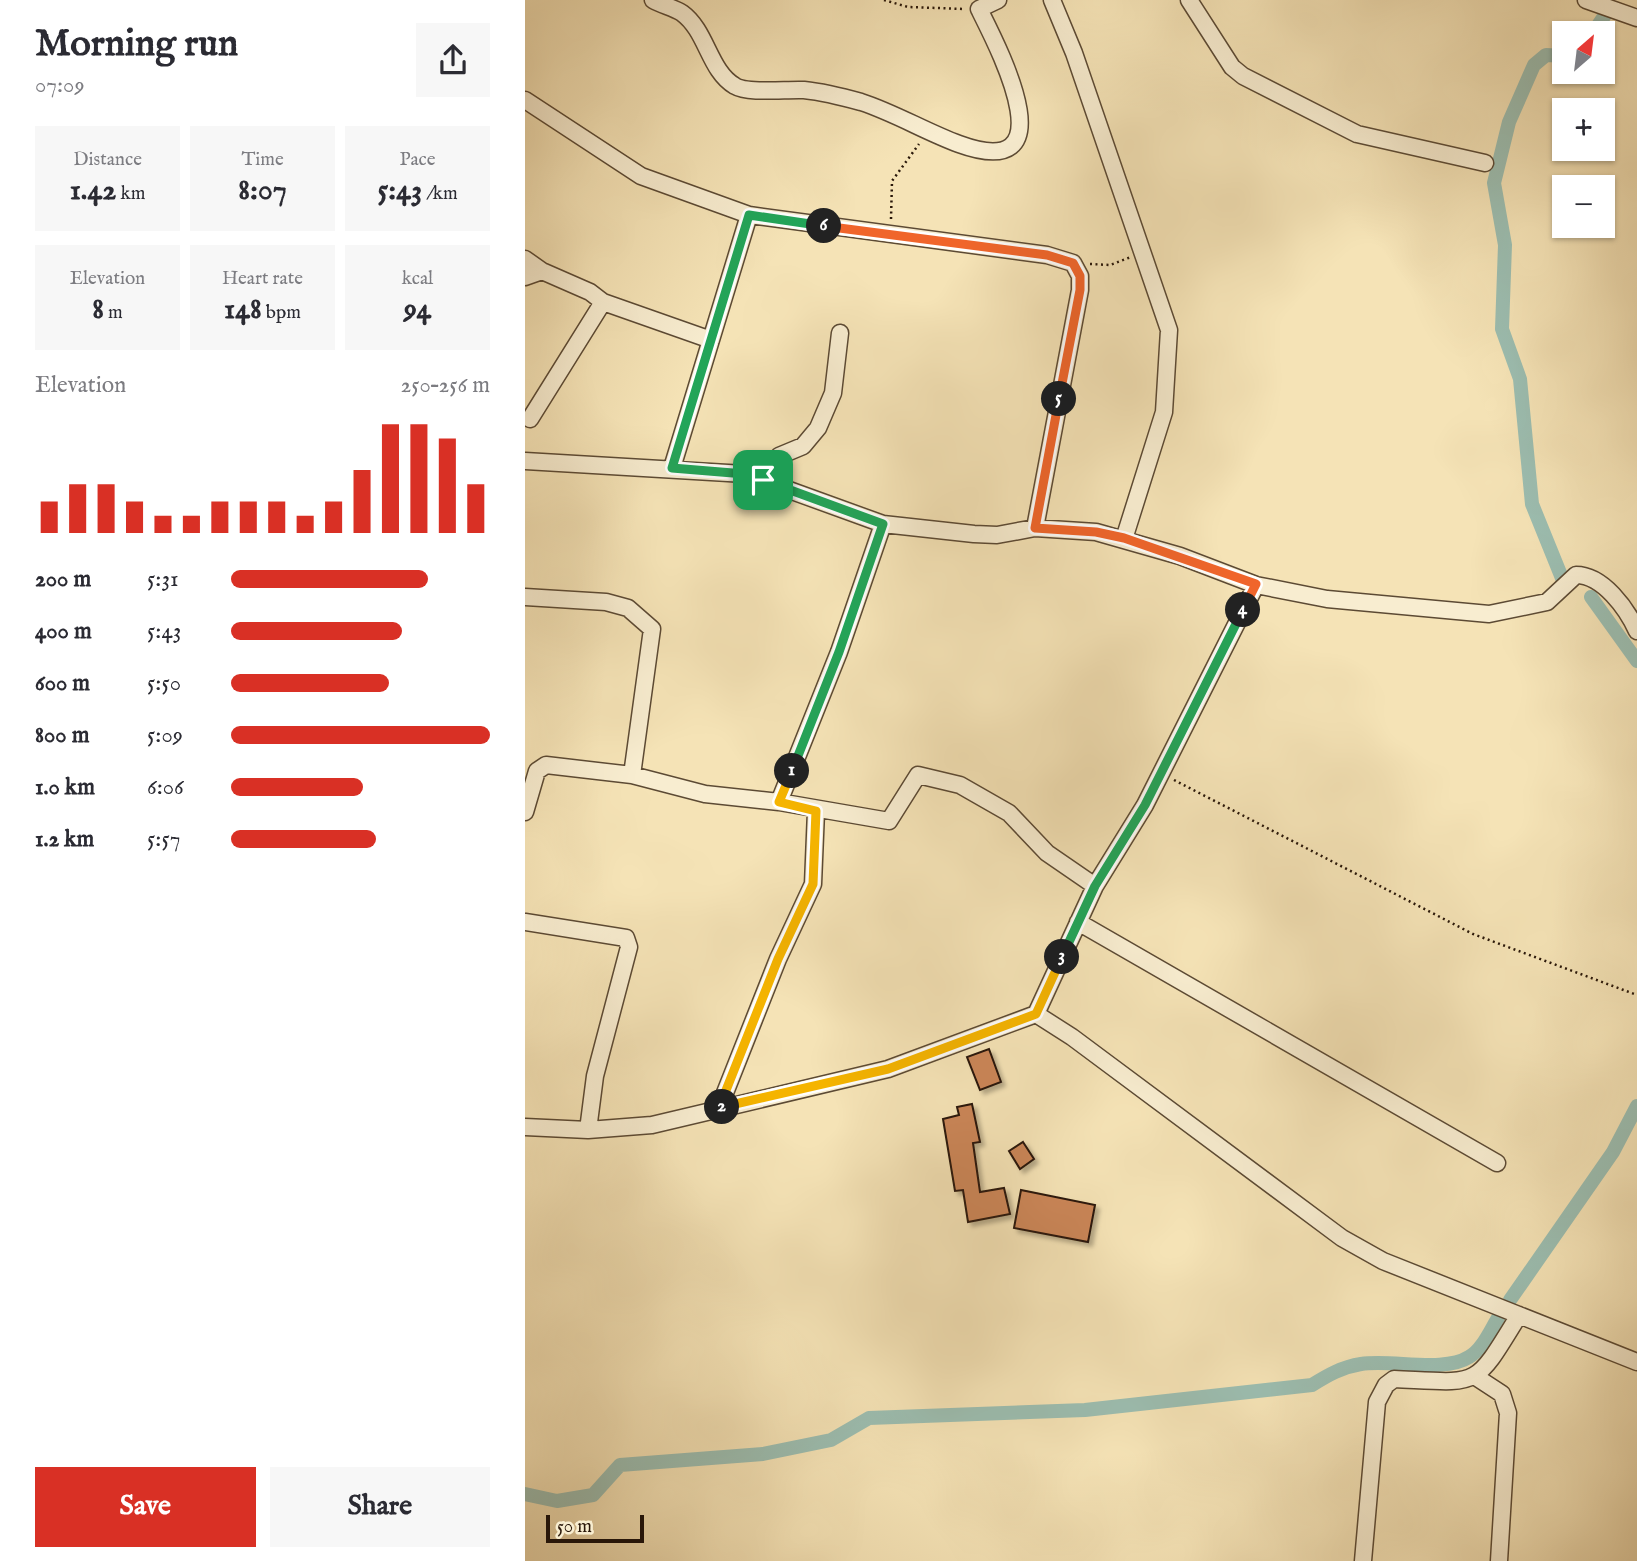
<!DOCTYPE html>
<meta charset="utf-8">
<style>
body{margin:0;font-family:"IM FELL English",serif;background:#f7f7f7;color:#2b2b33;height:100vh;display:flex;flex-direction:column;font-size:26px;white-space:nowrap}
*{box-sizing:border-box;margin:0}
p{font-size:23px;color:#7c7c81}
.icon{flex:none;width:38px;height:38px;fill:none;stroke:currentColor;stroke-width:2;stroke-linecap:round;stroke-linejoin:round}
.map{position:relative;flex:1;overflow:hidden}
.side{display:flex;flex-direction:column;background:#fff;width:525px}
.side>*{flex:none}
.needle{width:46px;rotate:28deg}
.controls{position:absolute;left:1027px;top:21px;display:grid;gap:14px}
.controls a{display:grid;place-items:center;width:63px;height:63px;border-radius:0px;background:#fff;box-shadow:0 2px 5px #0004;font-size:35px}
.scale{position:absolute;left:21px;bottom:18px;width:98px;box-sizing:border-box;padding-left:7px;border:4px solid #291709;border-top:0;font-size:19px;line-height:24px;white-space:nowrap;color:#291709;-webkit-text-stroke:5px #f8edd0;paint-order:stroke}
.pin{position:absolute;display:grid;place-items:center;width:60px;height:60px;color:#fff;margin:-30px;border-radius:14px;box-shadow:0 4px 10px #0006}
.km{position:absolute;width:35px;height:35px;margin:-18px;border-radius:50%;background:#222;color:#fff;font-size:19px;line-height:35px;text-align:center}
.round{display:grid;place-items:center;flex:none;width:74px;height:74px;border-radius:0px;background:#f7f7f7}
.overview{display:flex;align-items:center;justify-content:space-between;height:119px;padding:0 35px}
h1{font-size:38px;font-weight:800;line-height:52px}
.figures{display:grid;grid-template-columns:repeat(3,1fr);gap:10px;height:119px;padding:7px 35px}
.figures div{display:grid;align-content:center;border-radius:0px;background:#f7f7f7;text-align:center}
.figures b{font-size:30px;font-weight:800}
.figures small{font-size:19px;font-weight:400}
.figures p{font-size:19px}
.chart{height:196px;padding:14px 35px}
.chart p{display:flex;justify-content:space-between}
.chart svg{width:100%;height:126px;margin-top:7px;stroke:#d93025;stroke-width:6}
.action{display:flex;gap:14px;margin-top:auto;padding:14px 35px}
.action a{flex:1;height:80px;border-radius:0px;background:#d93025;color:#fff;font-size:28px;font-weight:800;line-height:80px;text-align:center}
.action a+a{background:#f7f7f7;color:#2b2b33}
ul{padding:0 35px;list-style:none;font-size:23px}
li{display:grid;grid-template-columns:112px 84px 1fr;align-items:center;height:52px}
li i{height:18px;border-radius:9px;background:#d93025}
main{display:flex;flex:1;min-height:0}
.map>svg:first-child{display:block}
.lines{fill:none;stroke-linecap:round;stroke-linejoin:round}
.canal{stroke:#9cbeb1;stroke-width:14}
.building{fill:#cb8658;stroke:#291709;stroke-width:2;filter:url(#shadow)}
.minor-casing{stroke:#5c4a34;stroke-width:19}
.path{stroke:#291709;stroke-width:2.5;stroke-dasharray:2 3.5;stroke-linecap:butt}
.minor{stroke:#f8edd0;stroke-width:16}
.split-1-casing{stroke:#fff;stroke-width:14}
.split-2-casing{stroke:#fff;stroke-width:14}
.split-3-casing{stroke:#fff;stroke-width:14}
.split-4-casing{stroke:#fff;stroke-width:14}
.split-5-casing{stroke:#fff;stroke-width:14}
.split-6-casing{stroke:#fff;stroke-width:14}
.split-7-casing{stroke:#fff;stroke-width:14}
.split-1{stroke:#22a559;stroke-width:9}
.split-2{stroke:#f5b400;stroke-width:9}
.split-3{stroke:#f5b400;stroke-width:9}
.split-4{stroke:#22a559;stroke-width:9}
.split-5{stroke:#f0652b;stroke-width:9}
.split-6{stroke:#f0652b;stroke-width:9}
.split-7{stroke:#22a559;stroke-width:9}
</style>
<main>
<section class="side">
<div class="overview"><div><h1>Morning run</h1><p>07:09</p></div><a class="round"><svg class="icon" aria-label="share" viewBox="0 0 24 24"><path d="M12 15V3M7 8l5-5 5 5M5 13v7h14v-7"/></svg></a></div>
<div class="figures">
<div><p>Distance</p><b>1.42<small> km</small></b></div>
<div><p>Time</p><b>8:07</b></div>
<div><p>Pace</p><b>5:43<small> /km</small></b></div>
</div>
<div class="figures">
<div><p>Elevation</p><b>8<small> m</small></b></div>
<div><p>Heart rate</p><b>148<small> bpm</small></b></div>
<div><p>kcal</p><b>94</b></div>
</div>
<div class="chart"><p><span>Elevation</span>250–256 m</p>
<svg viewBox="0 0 160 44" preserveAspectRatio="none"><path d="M5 44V33M15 44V27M25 44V27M35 44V33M45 44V38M55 44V38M65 44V33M75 44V33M85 44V33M95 44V38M105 44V33M115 44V22M125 44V6M135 44V6M145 44V11M155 44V27"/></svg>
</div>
<ul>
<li><b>200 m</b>5:31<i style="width:76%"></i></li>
<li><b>400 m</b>5:43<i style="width:66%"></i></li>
<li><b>600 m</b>5:50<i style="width:61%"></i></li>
<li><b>800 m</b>5:09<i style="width:100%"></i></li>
<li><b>1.0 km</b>6:06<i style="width:51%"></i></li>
<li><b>1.2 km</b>5:57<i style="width:56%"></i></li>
</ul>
<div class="action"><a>Save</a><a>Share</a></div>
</section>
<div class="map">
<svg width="1112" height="1561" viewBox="0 0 1112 1561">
<defs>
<filter id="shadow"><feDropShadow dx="4" dy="4" stdDeviation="2" flood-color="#0004"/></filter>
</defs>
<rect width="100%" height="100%" fill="#f5e3b6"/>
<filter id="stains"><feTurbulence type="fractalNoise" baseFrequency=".00286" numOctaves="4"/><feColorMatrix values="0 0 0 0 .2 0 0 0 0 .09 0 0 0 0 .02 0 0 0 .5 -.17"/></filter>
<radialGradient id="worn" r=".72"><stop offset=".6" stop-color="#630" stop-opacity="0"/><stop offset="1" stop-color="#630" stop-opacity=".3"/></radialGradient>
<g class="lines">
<path class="canal" d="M 1068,33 L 1080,15
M 1037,578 L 1007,504 L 995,379 L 977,329 L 980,245 L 969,183 L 984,122 L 1009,65 L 1021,55 L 1040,56
M 1066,597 L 1112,661
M 985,1300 L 1088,1152 L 1112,1106
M 0,1494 L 32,1501 L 68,1495 L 95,1465 L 238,1454 L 306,1440 L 344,1418 L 560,1410 L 787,1385 C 803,1375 817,1367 836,1364 C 866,1359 919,1373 944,1357 C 957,1350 965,1331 973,1318"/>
</g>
<path class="building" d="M 464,1049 L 476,1082 L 455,1090 L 442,1057 Z
M 447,1104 L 455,1142 L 448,1143 L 455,1192 L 479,1188 L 485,1214 L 443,1222 L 438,1190 L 430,1191 L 418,1119 L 434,1115 L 432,1107 Z
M 498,1142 L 509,1159 L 495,1169 L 484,1151 Z
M 496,1190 L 570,1205 L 563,1242 L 489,1228 Z"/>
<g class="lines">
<g class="minor-casing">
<path id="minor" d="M 128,0 C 137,5 149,8 157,13 C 182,31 184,71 210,86 C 223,94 262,89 279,90 C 298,92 318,97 336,102 C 370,113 401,132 434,144 C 544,184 475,51 454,9 L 473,0
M 527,0 L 549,53 L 644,330 L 639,412 L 599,539
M 664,0 L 707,67 L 718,76 L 832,134 L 960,163
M 1061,0 L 1112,18
M 0,100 L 116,176 L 224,215 L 522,255 L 548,263 L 555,276 L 555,290 L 510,528
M 0,259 L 17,271
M 0,277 L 17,271 L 65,292 L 78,302 L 5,419
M 78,302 L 186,340
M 0,461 L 220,474 L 358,524 L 449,534 L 472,535 L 510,528 L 571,532 L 655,556 L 731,585 L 802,599 L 964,614 L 1022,602 L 1051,575 C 1078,575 1102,609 1112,631
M 147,468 L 224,215
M 238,480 L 254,456 L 278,446 L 293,428 L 308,393 L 315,333
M 0,597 L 81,602 L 103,608 L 127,629 L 107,775
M 254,802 L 314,652 L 358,524
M 0,812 L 12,771 L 21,765 L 107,775 L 180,794 L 254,802 L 364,821 L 393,775 L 435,785 L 484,813 L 522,853 L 570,886
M 0,922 L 101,938 L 104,947 L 70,1076 L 63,1130
M 553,922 L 972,1163
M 511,1014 L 547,1037 L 817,1238 L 858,1261 L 1112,1362
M 194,1108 L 253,959 L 288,884 L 291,811
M 0,1127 L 63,1130 L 127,1125 L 363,1069 L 511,1014 L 570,886 L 620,805 L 731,585
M 951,1377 L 977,1394 L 983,1413 L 974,1561
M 838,1561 L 852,1402 L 861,1385 L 869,1379 C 956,1383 948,1390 994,1315"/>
</g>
<path class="path" d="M 359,0 L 383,7 L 440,9
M 366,219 L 367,181 L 394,144
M 565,264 L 585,265 L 606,257
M 649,780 L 948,934 L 1112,995"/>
<use href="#minor" class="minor"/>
</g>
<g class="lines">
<g class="split-1-casing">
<path id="split-1" d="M 238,480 L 358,524 L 314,652 L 267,771"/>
</g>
<g class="split-2-casing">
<path id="split-2" d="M 197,1107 L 194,1108 L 253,959 L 288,884 L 291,811 L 254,802 L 267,771"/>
</g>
<g class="split-3-casing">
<path id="split-3" d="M 197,1107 L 363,1069 L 511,1014 L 537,957"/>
</g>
<g class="split-4-casing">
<path id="split-4" d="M 537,957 L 570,886 L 620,805 L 718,610"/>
</g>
<g class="split-5-casing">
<path id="split-5" d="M 534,399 L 510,528 L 571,532 L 599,538 L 731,584 L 718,610"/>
</g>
<g class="split-6-casing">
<path id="split-6" d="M 299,226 L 522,255 L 548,263 L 555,276 L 555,290 L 534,399"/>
</g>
<g class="split-7-casing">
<path id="split-7" d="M 238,480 L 220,474 L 147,468 L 224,215 L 299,226"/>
</g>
<use href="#split-1" class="split-1"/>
<use href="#split-2" class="split-2"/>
<use href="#split-3" class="split-3"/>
<use href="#split-4" class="split-4"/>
<use href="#split-5" class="split-5"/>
<use href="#split-6" class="split-6"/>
<use href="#split-7" class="split-7"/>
</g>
<rect width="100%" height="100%" filter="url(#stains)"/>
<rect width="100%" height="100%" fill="url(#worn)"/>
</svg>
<div class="controls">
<a><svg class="needle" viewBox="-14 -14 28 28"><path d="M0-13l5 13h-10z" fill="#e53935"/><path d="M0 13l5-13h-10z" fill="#7c7c81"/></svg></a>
<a>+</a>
<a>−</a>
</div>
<div class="scale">50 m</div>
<div class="pin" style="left:238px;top:480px;background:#1e9e55"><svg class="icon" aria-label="arrive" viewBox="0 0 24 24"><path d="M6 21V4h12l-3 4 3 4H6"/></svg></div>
<b class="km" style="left:267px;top:771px">1</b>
<b class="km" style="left:197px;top:1107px">2</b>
<b class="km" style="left:537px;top:957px">3</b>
<b class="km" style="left:718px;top:610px">4</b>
<b class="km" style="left:534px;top:399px">5</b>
<b class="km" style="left:299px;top:226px">6</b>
</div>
</main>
